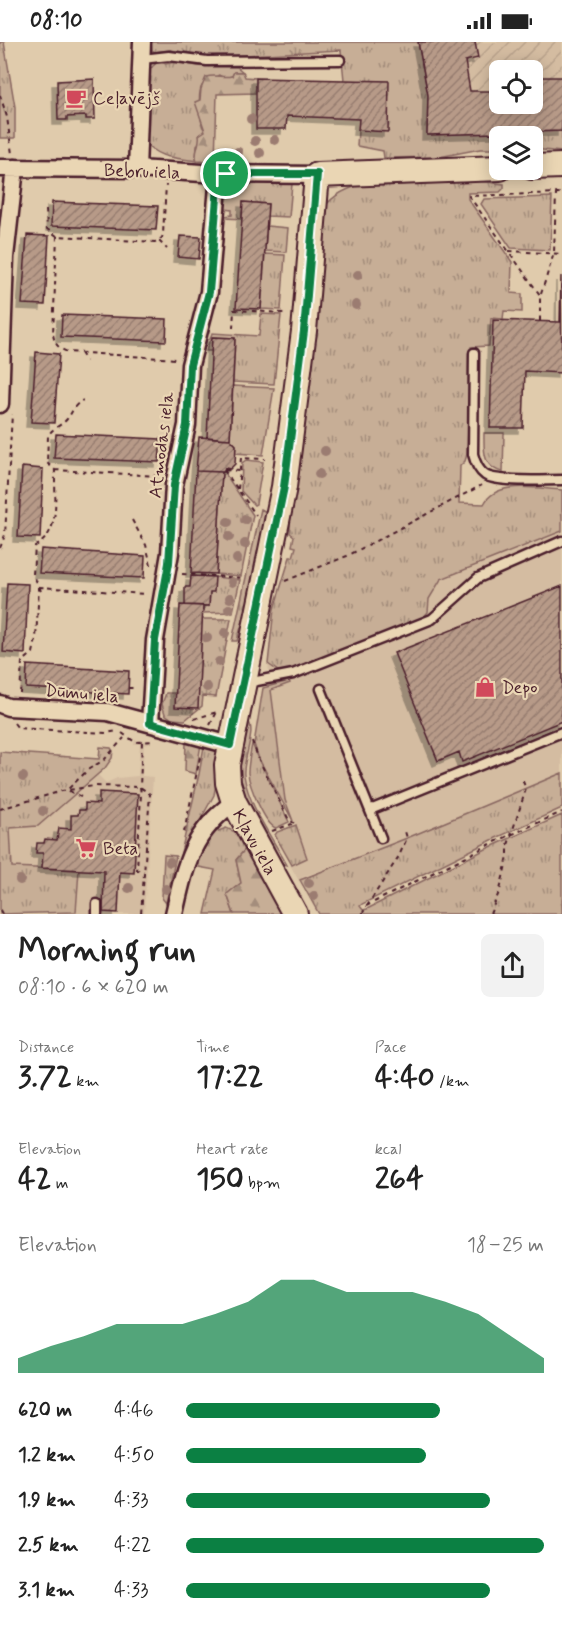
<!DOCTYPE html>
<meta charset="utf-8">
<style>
body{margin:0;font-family:Mynerve,sans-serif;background:#f2f2f2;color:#222;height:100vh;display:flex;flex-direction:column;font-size:22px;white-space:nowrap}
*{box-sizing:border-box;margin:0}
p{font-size:20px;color:#767676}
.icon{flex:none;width:33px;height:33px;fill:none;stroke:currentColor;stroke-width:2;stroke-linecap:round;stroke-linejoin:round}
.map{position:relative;height:872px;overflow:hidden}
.drawer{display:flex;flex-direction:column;background:#fff;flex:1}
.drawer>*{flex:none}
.fabs{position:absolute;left:489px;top:18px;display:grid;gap:12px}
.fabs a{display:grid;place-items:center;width:54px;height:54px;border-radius:9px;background:#fff;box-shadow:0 3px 15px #0003;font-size:30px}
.pin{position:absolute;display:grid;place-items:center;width:51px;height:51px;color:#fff;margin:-26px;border:3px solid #fff;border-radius:50%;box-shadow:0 2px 6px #0007}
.round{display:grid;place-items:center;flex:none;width:63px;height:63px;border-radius:9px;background:#f2f2f2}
.headline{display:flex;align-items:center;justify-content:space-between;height:102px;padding:0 18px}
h1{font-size:33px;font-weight:700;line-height:45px}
.metrics{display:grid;grid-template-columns:repeat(3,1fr);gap:9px;height:102px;padding:6px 18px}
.metrics div{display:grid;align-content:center}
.metrics b{font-size:30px;font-weight:700}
.metrics small{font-size:16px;font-weight:400}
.metrics p{font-size:16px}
.chart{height:168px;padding:12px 18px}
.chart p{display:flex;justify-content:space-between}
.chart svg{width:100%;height:108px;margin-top:6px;fill:#0b8043;opacity:.7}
ul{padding:0 18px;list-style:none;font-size:20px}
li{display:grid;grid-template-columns:96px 72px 1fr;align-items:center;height:45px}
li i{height:15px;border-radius:8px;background:#0b8043}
.status{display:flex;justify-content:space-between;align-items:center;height:42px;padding:0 30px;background:#fff;direction:ltr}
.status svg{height:16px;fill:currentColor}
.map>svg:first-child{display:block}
.built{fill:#d4bca1}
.industrial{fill:url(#industrial-furrows);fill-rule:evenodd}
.grass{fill:url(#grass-tufts);stroke:#886660;stroke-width:1.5}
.forest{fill:url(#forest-firs);stroke:#886660;stroke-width:1.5}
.building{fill:url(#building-hatch);stroke:#4a1f2b;stroke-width:1.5;filter:url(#shadow)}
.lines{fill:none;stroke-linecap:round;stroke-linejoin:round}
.lane-casing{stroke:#4a1f2b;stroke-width:13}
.street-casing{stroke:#4a1f2b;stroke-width:21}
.secondary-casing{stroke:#4a1f2b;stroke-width:28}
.path{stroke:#4a1f2b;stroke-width:2;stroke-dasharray:4.5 4.5;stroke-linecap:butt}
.lane{stroke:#ead6b4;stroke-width:8}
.street{stroke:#ead6b4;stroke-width:16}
.secondary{stroke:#ead6b4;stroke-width:24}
.tree{fill:#9b7c71}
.route-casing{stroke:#fff;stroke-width:12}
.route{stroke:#0b8043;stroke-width:8}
.labels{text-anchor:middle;stroke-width:4.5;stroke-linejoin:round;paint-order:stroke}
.poi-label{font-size:18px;fill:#4a1f2b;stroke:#ead6b4;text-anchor:start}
.street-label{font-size:18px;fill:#4a1f2b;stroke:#ead6b4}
</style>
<div class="status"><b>08:10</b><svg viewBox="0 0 49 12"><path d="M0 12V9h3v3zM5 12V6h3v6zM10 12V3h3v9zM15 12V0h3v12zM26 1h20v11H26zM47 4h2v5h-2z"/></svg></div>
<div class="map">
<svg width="562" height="872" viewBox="0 0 562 872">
<defs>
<pattern id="industrial-furrows" width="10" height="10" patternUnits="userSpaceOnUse" patternTransform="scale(1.5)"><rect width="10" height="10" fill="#d4bca1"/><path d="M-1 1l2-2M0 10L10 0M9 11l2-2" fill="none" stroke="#b8a18b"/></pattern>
<pattern id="grass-tufts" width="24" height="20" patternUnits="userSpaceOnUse" patternTransform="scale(1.5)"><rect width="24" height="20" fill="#c7ae96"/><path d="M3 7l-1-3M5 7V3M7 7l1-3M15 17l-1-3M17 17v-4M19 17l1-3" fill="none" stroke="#a48d7b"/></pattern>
<pattern id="forest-firs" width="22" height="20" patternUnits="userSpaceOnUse" patternTransform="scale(1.5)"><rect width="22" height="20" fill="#c7ae96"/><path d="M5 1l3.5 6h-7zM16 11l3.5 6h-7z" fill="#a48d7b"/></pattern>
<pattern id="building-hatch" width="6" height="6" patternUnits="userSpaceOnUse" patternTransform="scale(1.5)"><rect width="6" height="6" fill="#b79a88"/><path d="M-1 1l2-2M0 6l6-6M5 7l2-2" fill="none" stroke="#977d6f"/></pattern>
<filter id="shadow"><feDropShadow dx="-5" dy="5" stdDeviation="0" flood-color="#0004"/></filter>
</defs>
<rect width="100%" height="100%" fill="#e0cbac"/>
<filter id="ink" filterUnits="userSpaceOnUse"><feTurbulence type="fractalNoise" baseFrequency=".0167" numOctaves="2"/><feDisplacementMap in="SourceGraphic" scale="12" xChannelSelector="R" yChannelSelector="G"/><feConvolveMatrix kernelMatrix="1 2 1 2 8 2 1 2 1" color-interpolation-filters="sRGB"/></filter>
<g filter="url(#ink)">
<path class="built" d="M 562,489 L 562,731 L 407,796 L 303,835 L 299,839 L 290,823 L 305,817 L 306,810 L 285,758 L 268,622 L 273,625 L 428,570 L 429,557 L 441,537 Z
M 135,698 L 150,699 L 149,702 L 144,703 L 142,734 L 153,735 L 144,872 L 75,872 L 79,828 L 12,825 L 10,786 L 38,784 L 98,733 L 106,741 L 117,736 L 138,734 L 140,702 L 134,702 Z"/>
<path class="industrial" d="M 418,0 L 562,0 L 562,89 L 427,93 ZM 500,28 L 532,28 L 532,62 L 500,62 Z"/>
<path class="grass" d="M 0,0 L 4,0 L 15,65 L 15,96 L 0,96 Z
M 151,0 L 418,0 L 428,53 L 427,93 L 562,89 L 562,110 L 533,107 L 532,94 L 500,94 L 499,107 L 480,107 L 439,115 L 384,116 L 383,109 L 357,104 L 358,88 L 388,89 L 344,38 L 341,8 L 208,15 L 171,8 L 155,10 L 152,8 Z
M 159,19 L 166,22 L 175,20 L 198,24 L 237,25 L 243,30 L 234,30 L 232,34 L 224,36 L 219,33 C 214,36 205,39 202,44 C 197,52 200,82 205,89 L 197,104 L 196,117 L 197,119 C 180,116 155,117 146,100 L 148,30 L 153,24 Z
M 451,136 L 504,142 L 504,146 L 500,150 L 468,151 L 468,157 L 512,220 L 511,251 L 522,252 L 522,270 L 504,269 L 503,277 L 491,276 L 489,304 L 471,305 L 467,412 L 465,419 L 460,424 L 459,461 L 484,462 C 496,437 538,447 562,448 L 562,489 L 441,537 L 429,557 L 428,570 L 423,576 L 286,630 L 278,629 L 268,622 L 274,567 L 290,515 L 293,515 L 296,505 L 292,504 L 294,494 L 290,491 L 291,450 L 324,166 C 346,132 414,138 451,136 Z
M 287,141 L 292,142 L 289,175 L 267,174 L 268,162 L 243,160 L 242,177 L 225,176 L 225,174 L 232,173 L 232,168 L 225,167 L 227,142 Z
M 552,155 L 550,208 L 511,206 L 481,162 L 484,157 Z
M 267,184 L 288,186 L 286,210 L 265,209 Z
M 265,212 L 285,213 L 281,268 L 261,267 Z
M 261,272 L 281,273 L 274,342 L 233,340 L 235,296 L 213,295 L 212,309 L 206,309 L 212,291 L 259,294 Z
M 233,344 L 274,346 L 263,413 L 235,411 L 236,403 L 230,397 Z
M 484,391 L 504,391 L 503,430 C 482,426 484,408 484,391 Z
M 246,418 L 263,420 L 256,462 L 254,463 L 241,449 L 242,421 Z
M 222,430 L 224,430 L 253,473 L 241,534 L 216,532 Z
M 261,467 L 268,471 L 252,548 L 237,599 L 232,599 Z
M 215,535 L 240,538 L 233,570 L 203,571 L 203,564 L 209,564 L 210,550 Z
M 202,577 L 231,577 L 216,655 L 203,654 L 202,664 L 185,678 L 172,677 L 165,672 L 162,662 L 166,651 L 176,651 Z
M 289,639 L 290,641 L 271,648 L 285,758 L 293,779 L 259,717 L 254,702 L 263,646 Z
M 248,679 C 257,689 242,719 244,733 C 248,763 273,797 287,823 L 278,820 L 247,765 L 236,734 Z
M 205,699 L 217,708 L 218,712 L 218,731 L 214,753 L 180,815 L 199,732 Z
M 252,702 L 289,780 L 276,786 C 265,783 249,743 248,731 C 248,722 250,712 252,702 Z
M 100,705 L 111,706 L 113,709 L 112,716 L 105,726 L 38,784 L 10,786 L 12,825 L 79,828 L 76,870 L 0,872 L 0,710 L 99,717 Z
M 562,731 L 562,766 L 496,796 L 362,862 L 360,864 L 363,868 L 367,867 L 486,807 L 562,773 L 562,872 L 319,872 L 300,838 L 407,796 Z
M 296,783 L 307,816 L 292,823 L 275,793 L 277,790 Z
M 226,786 L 238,791 L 247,805 L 236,818 L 241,841 L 227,852 L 234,872 L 205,872 L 215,828 L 199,825 L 197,817 L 213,791 Z
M 164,813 L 176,814 L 166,861 L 162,856 Z"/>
<path class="forest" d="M 234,30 L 243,30 L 245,35 L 256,36 L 256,51 L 217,52 L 215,118 L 212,120 L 197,119 C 193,111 201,101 199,93 L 205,89 L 195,60 L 200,58 L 201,47 L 206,35 C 215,32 222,36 232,34 Z
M 186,700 L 201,702 L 196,732 L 185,729 Z
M 247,805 L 280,868 L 281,872 L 234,872 L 227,852 L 241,841 L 236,818 Z"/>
<path class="building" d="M 418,0 L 475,0 L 478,16 L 465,19 L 470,49 L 500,49 L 500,62 L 532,62 L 532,35 L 562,35 L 562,89 L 427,93 L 428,53 Z
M 256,36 L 389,39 L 388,90 L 358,88 L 359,77 L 287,74 L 286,87 L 256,87 Z
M 94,37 L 95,77 L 86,77 L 86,74 L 67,75 L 67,78 L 58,78 L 57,39 Z
M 52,160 L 158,164 L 156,188 L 51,184 Z
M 243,160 L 268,162 L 261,267 L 236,266 Z
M 27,193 L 49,194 L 45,263 L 22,262 Z
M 180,194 L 201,195 L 199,217 L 178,215 Z
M 561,234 L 562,331 L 525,329 L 523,386 L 490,386 L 493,278 L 560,280 Z
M 62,273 L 167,277 L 166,299 L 61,295 Z
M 212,295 L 235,296 L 230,397 L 207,395 Z
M 36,310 L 59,312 L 54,381 L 31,380 Z
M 56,392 L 161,397 L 159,420 L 54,416 Z
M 199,395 L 230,397 L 236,403 L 235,422 L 230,427 L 225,426 L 224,430 L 196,429 Z
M 22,425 L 43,427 L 40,496 L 18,495 Z
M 196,429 L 222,430 L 216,532 L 191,531 Z
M 41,507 L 145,514 L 144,536 L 39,531 Z
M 191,534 L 215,535 L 214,550 L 210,550 L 209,564 L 185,563 L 185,545 L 190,545 Z
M 7,541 L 28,542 L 25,612 L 3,610 Z
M 562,544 L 562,679 L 462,720 L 459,710 L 438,719 L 394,611 Z
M 180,563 L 203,564 L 198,666 L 175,665 Z
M 27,623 L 129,629 L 128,652 L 26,646 Z
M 99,750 L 138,752 L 134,831 L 120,830 L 118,871 L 103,870 L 104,829 L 42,826 L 43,811 L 36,811 L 37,801 L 44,801 L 45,797 L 57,798 L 59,786 L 71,787 L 71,773 L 78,773 L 79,768 L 85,768 L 85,761 L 99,762 Z"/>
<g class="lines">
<g class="lane-casing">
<path id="lane" d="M 142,17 L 169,14 L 207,19 L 340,18
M 474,311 L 473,412 C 475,420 478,428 485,433 C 498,441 544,438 562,438
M 246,641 L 293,632 L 432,577 L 478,536 L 562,499
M 321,647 L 381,796
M 370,768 L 562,690
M 97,872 L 97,862"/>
</g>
<g class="street-casing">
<path id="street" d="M 0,126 L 137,127 L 219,132 L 317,133
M 137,127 L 142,0
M 0,362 L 5,215 L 15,126
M 0,662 L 8,665 L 108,670 L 230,703
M 150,681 L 155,598 L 170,511 L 174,443 L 187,383 L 190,323 L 209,250 L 219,132
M 174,872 C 185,824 191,791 234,760"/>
</g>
<g class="secondary-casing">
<path id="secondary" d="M 532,125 L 562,124
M 295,872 L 234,760 L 228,741 L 227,723 L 284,445 L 304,289 L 317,133 L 500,126"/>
</g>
<path class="path" d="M 0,53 L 7,75 L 12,112
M 46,168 L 47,187 L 57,194 L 155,200 L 162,196 L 163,192 L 166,143
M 57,194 L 53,292 C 54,301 59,308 69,310 L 176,317
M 159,199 L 167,207
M 509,209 L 562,212
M 541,252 L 554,211 L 556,152
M 540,279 L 540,253 L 469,154 L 562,151
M 233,286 L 234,268 L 284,271
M 81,311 L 86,319
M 55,428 L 160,434
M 224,428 L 256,473
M 225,428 L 240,429
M 238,447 L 241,416 L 265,417
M 132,478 L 146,503 L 151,523
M 0,506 L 5,493 L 12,372
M 182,532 L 244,536
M 285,539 L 347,514 L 482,443
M 39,545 L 146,552
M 39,545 L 43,553
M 128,646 L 137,646
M 20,651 L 22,620 L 33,611 L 36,597 L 39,545 L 33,532 L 35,504 C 62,491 54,454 55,428 L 47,421 L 48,394 C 52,386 61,384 67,377 C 74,368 72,365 83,358
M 194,677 L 217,670
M 14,681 L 18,686 L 107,691 L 117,689
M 210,683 L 217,670
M 122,691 L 135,700 L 155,699
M 252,699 L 259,718 L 289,778 L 294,781
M 142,700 L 140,745 L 141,752 L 137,828 L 144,829
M 81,755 L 67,748 L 89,727 L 104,718 L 124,696
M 0,767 L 62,749 L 94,744 L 140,745 L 150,752 L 141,872
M 272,789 L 292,782
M 184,790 L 201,711
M 366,864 L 495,800 L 562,770
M 0,868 L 2,872
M 362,872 L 399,814 L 407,796 L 404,786
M 490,872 L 500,848 L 508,814 L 508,803 L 526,747 L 522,737"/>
<use href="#lane" class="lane"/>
<use href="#street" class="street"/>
<use href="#secondary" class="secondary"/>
</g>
<g class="tree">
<circle cx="251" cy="77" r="5"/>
<circle cx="275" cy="98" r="5"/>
<circle cx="255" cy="99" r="5"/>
<circle cx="238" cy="110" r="5"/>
<circle cx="260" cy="111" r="5"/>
<circle cx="358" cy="233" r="5"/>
<circle cx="356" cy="263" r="5"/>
<circle cx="325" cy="409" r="5"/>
<circle cx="319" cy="432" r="5"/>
<circle cx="245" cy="478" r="5"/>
<circle cx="228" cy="480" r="5"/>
<circle cx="229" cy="495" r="5"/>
<circle cx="245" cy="502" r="5"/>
<circle cx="237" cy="517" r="5"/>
<circle cx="232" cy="540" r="5"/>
<circle cx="230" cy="556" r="5"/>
<circle cx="229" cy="567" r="5"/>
<circle cx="225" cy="591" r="5"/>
<circle cx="207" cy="596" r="5"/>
<circle cx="219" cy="620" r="5"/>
<circle cx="207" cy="645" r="5"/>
<circle cx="23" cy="735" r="5"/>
<circle cx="43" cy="769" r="5"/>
<circle cx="170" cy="820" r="5"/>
<circle cx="20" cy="838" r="5"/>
<circle cx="309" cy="841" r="5"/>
<circle cx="129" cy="846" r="5"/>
<circle cx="166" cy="847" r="5"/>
<circle cx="314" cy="854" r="5"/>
</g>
</g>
<g class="lines" filter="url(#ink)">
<g class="route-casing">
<path id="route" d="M 219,132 L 317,132 L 304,289 L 284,445 L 230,703 L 150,681 L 155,598 L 169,521 L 174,443 L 187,383 L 190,323 L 209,250 Z"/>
</g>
<use href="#route" class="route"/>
</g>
<defs>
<g id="cafe-bare" transform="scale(1.62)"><path d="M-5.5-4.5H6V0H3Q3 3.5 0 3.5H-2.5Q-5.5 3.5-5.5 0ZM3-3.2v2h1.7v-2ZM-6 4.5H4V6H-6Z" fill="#d1495b" stroke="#ead6b4" stroke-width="2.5" paint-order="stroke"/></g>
<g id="shop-bare" transform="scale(1.62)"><path d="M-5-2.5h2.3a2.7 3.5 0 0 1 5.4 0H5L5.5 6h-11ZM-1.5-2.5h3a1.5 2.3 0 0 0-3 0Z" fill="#d1495b" stroke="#ead6b4" stroke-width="2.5" paint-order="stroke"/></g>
<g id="supermarket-bare" transform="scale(1.62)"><path d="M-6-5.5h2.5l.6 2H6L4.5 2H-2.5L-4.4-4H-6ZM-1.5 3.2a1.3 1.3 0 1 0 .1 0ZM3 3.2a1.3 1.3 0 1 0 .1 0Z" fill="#d1495b" stroke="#ead6b4" stroke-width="2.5" paint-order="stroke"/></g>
</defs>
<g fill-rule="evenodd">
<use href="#cafe-bare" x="76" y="56"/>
<use href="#shop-bare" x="485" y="645"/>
<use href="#supermarket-bare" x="86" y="806"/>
</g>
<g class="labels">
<g class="poi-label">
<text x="93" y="62">Ceļavējš</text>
<text x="502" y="651">Depo</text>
<text x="103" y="812">Beta</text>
</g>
<g class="street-label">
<text transform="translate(142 129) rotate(2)" y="6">Bebru iela</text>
<text transform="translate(161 403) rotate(-83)" y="6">Atmodas iela</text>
<text transform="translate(82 651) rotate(5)" y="6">Dūmu iela</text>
<text transform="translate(255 800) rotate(61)" y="6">Kļavu iela</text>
</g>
</g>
</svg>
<div class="fabs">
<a><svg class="icon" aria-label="locate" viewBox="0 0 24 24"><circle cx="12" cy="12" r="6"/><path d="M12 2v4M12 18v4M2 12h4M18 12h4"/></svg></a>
<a><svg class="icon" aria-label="layers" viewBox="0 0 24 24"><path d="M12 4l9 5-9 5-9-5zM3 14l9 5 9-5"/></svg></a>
</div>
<div class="pin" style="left:226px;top:132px;background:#1e9e55"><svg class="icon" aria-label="arrive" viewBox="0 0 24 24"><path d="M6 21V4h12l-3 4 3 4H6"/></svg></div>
</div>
<section class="drawer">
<div class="headline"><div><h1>Morning run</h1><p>08:10 · 6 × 620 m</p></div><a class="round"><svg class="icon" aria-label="share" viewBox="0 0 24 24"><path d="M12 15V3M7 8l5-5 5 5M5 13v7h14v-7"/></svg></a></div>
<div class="metrics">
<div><p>Distance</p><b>3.72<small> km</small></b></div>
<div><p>Time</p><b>17:22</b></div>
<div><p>Pace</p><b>4:40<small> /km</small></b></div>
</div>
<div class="metrics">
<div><p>Elevation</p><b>42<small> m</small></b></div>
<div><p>Heart rate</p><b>150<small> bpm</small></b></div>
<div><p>kcal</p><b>264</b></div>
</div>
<div class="chart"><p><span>Elevation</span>18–25 m</p>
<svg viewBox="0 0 160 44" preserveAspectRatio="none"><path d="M0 44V38L10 33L20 29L30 24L40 24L50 24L60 20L70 15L80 6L90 6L100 11L110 11L120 11L130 15L140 20L150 29L160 38V44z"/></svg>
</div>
<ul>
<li><b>620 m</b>4:46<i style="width:71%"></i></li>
<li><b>1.2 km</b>4:50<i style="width:67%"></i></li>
<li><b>1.9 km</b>4:33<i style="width:85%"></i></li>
<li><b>2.5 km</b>4:22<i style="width:100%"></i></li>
<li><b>3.1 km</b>4:33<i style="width:85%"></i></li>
</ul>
</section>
